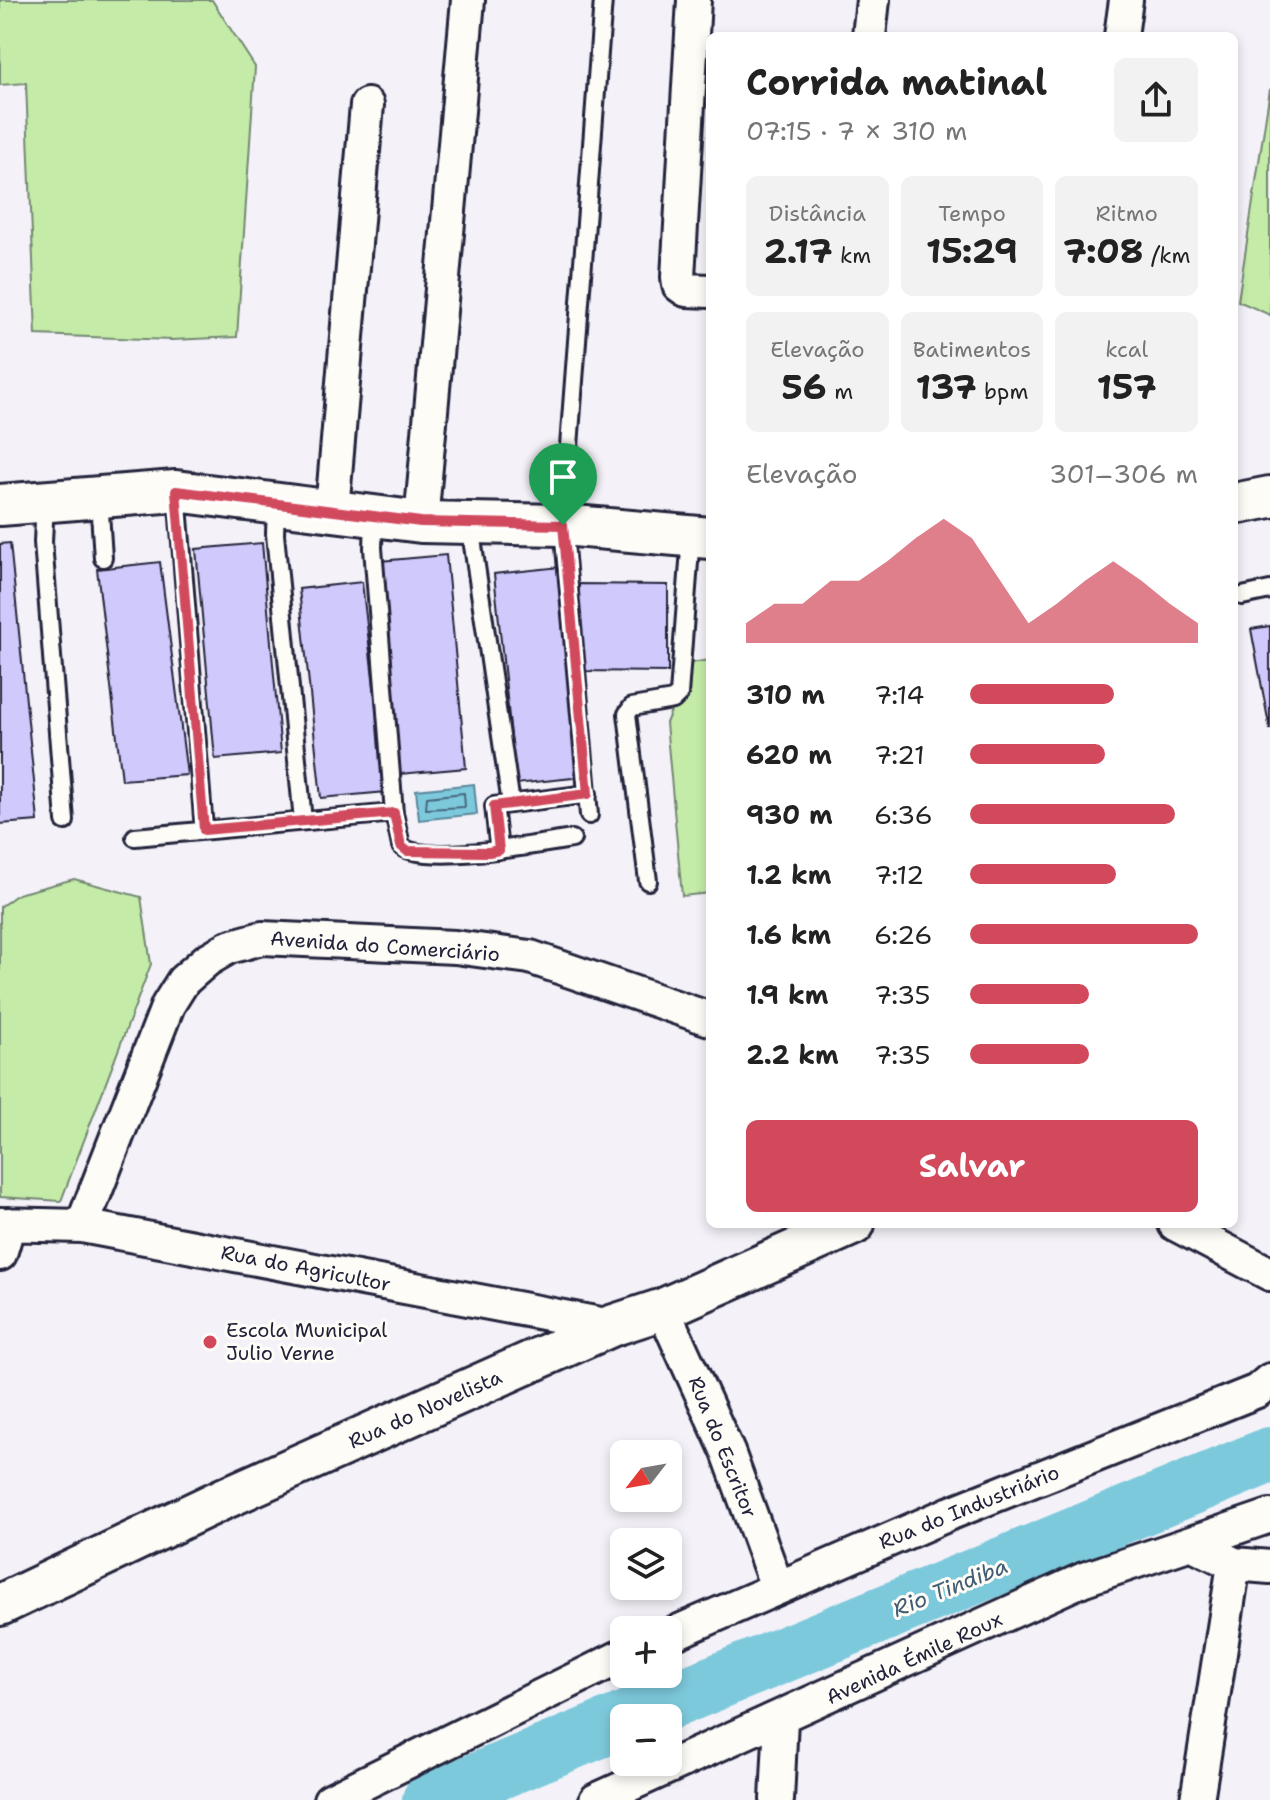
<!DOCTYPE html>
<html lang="pt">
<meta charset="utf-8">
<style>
body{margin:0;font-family:"Shantell Sans",sans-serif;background:#f2f2f2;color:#222;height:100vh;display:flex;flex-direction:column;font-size:30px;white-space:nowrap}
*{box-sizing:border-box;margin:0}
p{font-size:26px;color:#767676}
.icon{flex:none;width:44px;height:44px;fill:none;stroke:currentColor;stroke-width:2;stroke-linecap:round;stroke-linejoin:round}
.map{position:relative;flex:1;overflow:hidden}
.drawer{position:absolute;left:706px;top:32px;width:532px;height:1196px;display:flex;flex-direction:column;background:#fff;border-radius:12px;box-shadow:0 4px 12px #0003}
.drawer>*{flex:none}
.needle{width:52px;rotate:239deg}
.controls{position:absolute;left:610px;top:1440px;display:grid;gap:16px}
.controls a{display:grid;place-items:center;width:72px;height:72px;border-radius:12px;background:#fff;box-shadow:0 4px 12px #0003;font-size:40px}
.pin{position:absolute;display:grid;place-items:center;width:68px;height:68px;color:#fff;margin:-82px -34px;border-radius:50% 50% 50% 0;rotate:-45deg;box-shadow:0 0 8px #0007}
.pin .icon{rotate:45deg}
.round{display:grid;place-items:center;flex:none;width:84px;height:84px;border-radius:12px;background:#f2f2f2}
.overview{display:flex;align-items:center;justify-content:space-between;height:136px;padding:0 40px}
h1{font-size:36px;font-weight:700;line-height:60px}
.metrics{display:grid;grid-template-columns:repeat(3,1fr);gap:12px;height:136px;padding:8px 40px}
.metrics div{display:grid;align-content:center;border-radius:12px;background:#f2f2f2;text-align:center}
.metrics b{font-size:34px;font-weight:700}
.metrics small{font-size:22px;font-weight:400}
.metrics p{font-size:22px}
.chart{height:224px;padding:16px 40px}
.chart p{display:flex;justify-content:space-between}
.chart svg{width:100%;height:144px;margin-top:8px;fill:#d1495b;opacity:.7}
.primary-button{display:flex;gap:16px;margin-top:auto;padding:16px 40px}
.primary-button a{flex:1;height:92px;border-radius:12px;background:#d1495b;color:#fff;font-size:32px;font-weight:700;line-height:92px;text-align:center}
ul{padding:0 40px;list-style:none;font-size:26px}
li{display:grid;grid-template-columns:128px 96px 1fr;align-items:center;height:60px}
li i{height:20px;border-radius:10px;background:#d1495b}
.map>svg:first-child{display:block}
.green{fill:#c4eca8;stroke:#738772;stroke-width:2}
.water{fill:#7dc9dc;stroke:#59869c;stroke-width:2}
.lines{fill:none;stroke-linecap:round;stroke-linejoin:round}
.shore{stroke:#46657b;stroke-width:2}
.river{stroke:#7dc9dc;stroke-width:56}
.building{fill:#d0c9fb;stroke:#22223b;stroke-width:2}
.service-casing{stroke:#22223b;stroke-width:22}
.minor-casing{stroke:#22223b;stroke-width:38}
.tertiary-casing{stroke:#22223b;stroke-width:46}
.service{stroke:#fdfcf7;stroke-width:16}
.minor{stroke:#fdfcf7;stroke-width:32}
.tertiary{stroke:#fdfcf7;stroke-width:40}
.route-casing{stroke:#fff;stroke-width:16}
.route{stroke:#d1495b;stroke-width:10}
.poi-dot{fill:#d1495b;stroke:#fdfcf7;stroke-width:3}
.labels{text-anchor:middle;stroke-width:6;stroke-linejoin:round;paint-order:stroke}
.street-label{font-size:20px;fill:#22223b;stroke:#fdfcf7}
.poi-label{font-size:20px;fill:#22223b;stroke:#fdfcf7;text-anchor:start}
.water-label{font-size:22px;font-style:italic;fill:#425c73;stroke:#fdfcf7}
</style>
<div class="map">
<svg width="1270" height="1800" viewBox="0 0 1270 1800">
<rect width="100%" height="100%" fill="#f4f2f8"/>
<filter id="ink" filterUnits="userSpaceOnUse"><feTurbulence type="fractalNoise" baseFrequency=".0125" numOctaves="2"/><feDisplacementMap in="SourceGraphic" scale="16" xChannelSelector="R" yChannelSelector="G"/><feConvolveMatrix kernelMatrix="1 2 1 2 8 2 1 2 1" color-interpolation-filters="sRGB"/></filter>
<g filter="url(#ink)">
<path class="green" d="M 0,0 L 212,0 L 255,67 L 237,337 L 172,340 L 36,335 L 26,83 L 0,85 Z
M 1270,89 L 1270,315 L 1238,301 Z
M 710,660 L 710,893 L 682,896 L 666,723 L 691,663 Z
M 74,879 L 141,897 L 151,964 L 61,1201 L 0,1197 L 0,907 L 18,894 Z"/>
<path class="water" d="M 474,784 L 477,814 L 419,820 L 416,790 Z"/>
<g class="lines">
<path class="shore" d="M 464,793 L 465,807 L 426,809 L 427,797 Z"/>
<path class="river" d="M 629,1718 L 1270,1455
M 430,1800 L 624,1720"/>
</g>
<path class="building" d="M 10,543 L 38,821 L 0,824 L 0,544 Z
M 262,543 L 281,753 L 215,759 L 196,549 Z
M 446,555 L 466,768 L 400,774 L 380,561 Z
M 160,562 L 187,775 L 122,780 L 97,569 Z
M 560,567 L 582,777 L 516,784 L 494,574 Z
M 362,582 L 386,792 L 321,798 L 299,589 Z
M 579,584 L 668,585 L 668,672 L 579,671 Z
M 1270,626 L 1270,730 L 1251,629 Z"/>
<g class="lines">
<g class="service-casing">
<path id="service" d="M 177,493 L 204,830
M 99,497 L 103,558
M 45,500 L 43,542 L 65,821
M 276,504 L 275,534 L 303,821
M 470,525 L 511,804
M 1242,596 L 1270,590
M 394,813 L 401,846 C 423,865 541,844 572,839
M 589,815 L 563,525 L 603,0
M 135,837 L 394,813 L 373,548 L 374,518
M 499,850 L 494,806 L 588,794
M 648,881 L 627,714 L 632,707 L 673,700 L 679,694 L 691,536"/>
</g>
<g class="minor-casing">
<path id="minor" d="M 694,0 L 678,277 L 679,285 L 686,290 L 710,291
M 869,36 L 873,0
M 1121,36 L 1126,0
M 332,510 L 367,105
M 421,522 L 468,0
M 0,1224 L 82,1226 L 611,1326
M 1175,1224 L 1270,1274
M 82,1226 L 168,1005 L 183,981 L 207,960 L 229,947 L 262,938 L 455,947 L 530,957 L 710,1019
M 0,1254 L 9,1224
M 663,1309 L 728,1452 L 777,1587
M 1191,1543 L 1270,1516
M 668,1636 L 951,1513 L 1257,1391 L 1270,1380
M 330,1800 L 624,1655
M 596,1800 L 1084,1579 L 1191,1543 L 1234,1564
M 777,1800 L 781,1719
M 1197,1800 L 1234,1564 L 1270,1567"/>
</g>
<g class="tertiary-casing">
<path id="tertiary" d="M 1234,504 L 1270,497
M 0,505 L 176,491 L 421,522 L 563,525 L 710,538
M 0,1605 L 223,1499 L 611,1326 L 663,1309 L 854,1224"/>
</g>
<use href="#service" class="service"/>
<use href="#minor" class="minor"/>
<use href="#tertiary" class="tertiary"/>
</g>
</g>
<g class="lines" filter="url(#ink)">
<g class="route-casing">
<path id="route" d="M 176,491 L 421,522 L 563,525 L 588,794 L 494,806 L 499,850 L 489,852 L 407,851 L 401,846 L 394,813 L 204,830 Z"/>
</g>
<use href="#route" class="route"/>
</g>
<circle class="poi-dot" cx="210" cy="1342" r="8"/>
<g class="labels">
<g class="street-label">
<text transform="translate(385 946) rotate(4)" y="7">Avenida do Comerciário</text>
<text transform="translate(306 1268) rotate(11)" y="7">Rua do Agricultor</text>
<text transform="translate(425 1409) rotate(-24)" y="7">Rua do Novelista</text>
<text transform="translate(723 1447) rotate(68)" y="7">Rua do Escritor</text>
<text transform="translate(969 1507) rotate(-22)" y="7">Rua do Industriário</text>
<text transform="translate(914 1658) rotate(-25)" y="7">Avenida Émile Roux</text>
</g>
<g class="poi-label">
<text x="226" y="1337">Escola Municipal<tspan x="226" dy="23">Julio Verne</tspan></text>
</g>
<g class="water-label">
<text transform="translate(950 1587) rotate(-22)" y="8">Rio Tindiba</text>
</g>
</g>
</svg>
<div class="controls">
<a><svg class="needle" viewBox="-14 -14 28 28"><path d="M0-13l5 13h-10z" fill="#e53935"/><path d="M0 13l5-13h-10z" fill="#767676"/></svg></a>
<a><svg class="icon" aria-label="layers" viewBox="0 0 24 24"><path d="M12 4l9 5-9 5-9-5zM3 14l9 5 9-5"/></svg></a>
<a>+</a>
<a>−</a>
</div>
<div class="pin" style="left:563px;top:525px;background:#1e9e55"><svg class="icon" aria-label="arrive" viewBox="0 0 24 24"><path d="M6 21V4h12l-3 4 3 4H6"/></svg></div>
<section class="drawer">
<div class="overview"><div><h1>Corrida matinal</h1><p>07:15 · 7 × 310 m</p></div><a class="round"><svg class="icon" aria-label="share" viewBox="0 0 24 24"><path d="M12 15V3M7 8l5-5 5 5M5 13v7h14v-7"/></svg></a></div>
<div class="metrics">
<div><p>Distância</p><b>2.17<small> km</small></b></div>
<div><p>Tempo</p><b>15:29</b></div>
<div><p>Ritmo</p><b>7:08<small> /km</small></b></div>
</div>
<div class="metrics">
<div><p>Elevação</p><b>56<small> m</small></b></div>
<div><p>Batimentos</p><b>137<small> bpm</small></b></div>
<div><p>kcal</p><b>157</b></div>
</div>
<div class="chart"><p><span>Elevação</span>301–306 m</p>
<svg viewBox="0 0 160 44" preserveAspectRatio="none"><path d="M0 44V38L10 32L20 32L30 25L40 25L50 19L60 12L70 6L80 12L90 25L100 38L110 32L120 25L130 19L140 25L150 32L160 38V44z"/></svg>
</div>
<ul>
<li><b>310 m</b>7:14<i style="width:63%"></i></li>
<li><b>620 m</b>7:21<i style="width:59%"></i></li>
<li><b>930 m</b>6:36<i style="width:90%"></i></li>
<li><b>1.2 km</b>7:12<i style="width:64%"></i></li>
<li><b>1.6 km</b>6:26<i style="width:100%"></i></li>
<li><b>1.9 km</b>7:35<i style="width:52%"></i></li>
<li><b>2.2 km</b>7:35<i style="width:52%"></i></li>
</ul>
<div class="primary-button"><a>Salvar</a></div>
</section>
</div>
